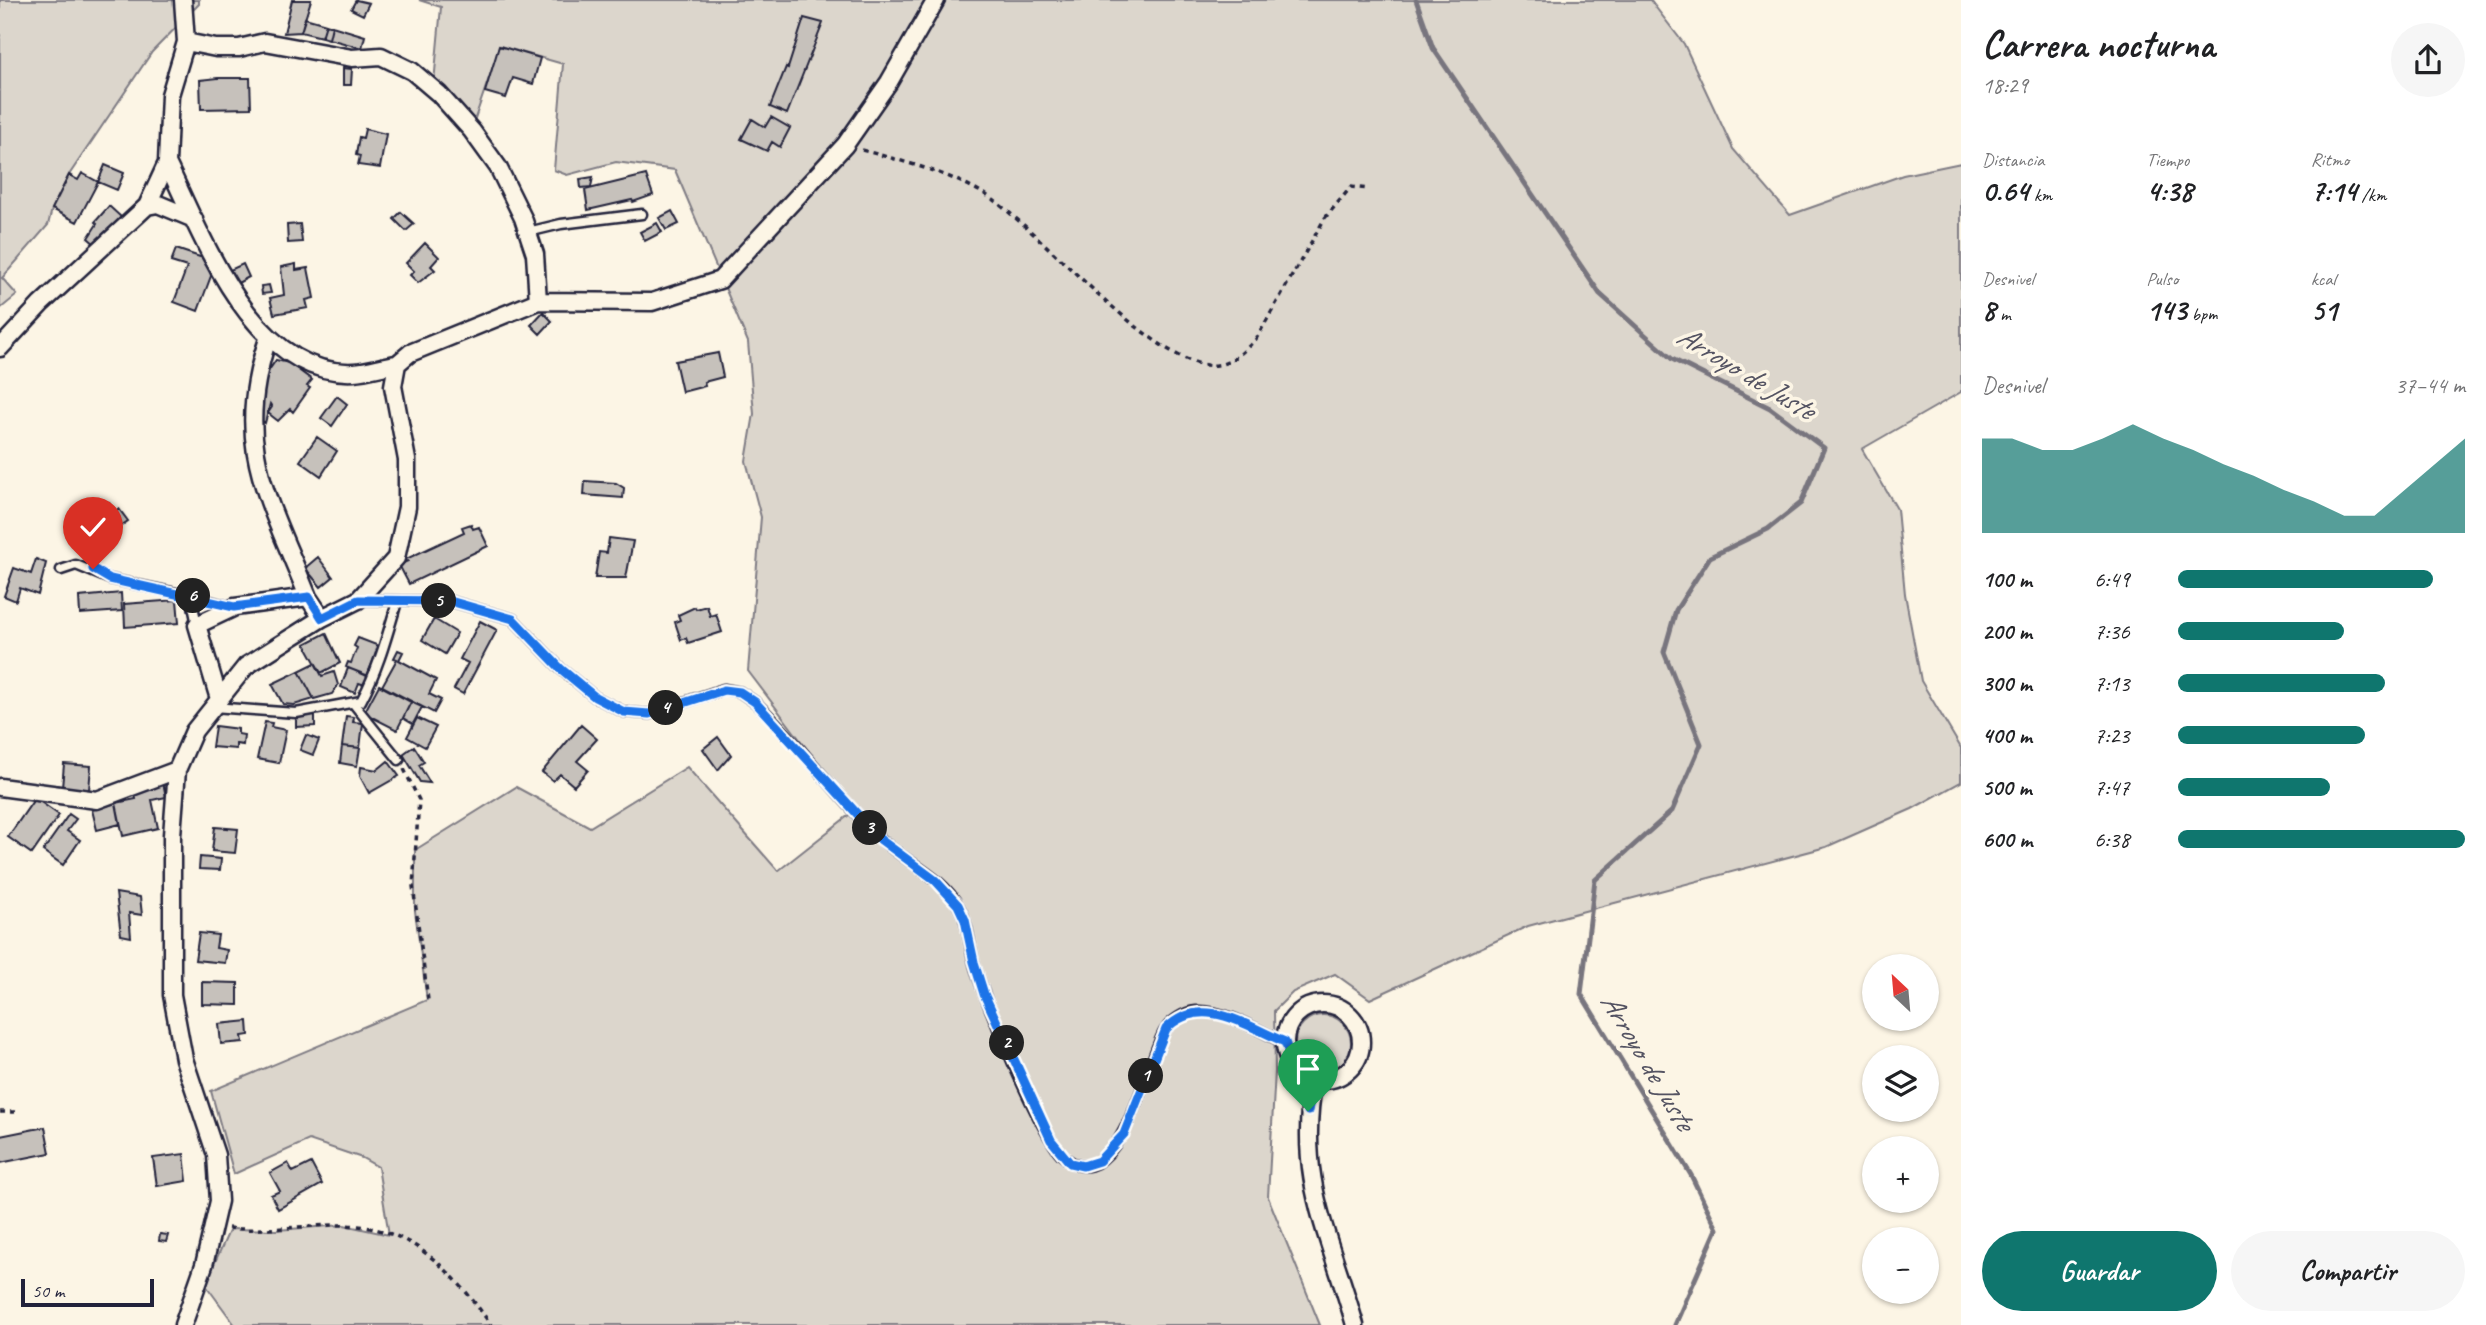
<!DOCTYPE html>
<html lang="es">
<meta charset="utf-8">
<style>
body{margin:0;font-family:Caveat,sans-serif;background:#f6f6f6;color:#202124;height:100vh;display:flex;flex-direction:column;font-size:26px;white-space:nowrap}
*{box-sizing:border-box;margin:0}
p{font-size:23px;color:#757577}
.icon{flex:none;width:38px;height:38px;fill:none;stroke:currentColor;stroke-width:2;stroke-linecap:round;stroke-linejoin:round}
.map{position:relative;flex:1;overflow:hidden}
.details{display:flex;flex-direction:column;background:#fff;width:525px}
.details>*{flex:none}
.needle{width:46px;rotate:334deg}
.controls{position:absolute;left:1862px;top:954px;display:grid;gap:14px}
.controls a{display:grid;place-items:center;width:77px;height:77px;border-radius:50%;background:#fff;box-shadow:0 2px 5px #0004;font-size:35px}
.scale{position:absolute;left:21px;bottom:18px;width:133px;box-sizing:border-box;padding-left:7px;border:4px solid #22223b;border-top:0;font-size:19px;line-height:24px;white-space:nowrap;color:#22223b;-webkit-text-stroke:5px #fcf5e5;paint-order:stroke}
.pin{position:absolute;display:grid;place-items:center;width:60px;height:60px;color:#fff;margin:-72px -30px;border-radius:50% 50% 50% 0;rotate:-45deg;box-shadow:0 0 7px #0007}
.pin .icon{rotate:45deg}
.km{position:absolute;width:35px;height:35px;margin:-18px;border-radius:50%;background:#222;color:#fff;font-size:19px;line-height:35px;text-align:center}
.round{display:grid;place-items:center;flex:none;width:74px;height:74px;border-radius:37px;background:#f6f6f6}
.overview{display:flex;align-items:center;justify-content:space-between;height:119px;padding:0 21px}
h1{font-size:38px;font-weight:700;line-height:52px}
.stats{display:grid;grid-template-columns:repeat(3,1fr);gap:10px;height:119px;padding:7px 21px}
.stats div{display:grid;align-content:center}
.stats b{font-size:30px;font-weight:700}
.stats small{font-size:19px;font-weight:400}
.stats p{font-size:19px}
.chart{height:196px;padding:14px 21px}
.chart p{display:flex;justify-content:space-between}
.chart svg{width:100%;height:126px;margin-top:7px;fill:#0f766e;opacity:.7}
.primary-button{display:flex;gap:14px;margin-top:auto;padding:14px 21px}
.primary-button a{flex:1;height:80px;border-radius:42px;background:#0f766e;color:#fff;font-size:28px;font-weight:700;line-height:80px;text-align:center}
.primary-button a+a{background:#f6f6f6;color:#202124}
ul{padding:0 21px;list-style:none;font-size:23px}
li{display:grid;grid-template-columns:112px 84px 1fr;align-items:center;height:52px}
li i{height:18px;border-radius:9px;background:#0f766e}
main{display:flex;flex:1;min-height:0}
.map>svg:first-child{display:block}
.green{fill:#dcd6cc;stroke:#7f7c84;stroke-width:2}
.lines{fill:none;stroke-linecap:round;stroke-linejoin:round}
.stream{stroke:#78757e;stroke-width:5}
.building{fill:#c6c1bb;stroke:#22223b;stroke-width:2}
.service-casing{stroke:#22223b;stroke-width:13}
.minor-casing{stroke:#22223b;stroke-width:21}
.path{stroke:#22223b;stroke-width:3.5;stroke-dasharray:5 5;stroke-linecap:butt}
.service{stroke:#fcf5e5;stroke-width:8}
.minor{stroke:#fcf5e5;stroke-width:16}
.route-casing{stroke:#fff;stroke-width:14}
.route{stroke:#1a73e8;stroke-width:9}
.labels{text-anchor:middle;stroke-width:7;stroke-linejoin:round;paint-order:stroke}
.water-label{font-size:30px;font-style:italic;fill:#545362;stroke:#fcf5e5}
</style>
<main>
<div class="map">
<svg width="1961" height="1325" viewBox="0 0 1961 1325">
<rect width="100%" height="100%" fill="#fcf5e5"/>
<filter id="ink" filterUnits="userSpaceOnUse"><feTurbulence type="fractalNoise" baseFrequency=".0143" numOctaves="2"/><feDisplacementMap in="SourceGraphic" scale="14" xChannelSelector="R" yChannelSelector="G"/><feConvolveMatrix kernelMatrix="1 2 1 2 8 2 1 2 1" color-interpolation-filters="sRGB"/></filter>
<g filter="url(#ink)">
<path class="green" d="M 0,0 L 199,0 L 199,4 L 152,52 L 69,175 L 52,209 L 48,225 L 2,278 L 17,295 L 0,309 Z
M 419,0 L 1650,0 L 1684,44 L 1733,149 L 1790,215 L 1903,175 L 1961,163 L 1961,392 L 1862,449 L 1897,509 L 1905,594 L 1921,681 L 1961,748 L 1961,782 L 1912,809 L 1826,847 L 1528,926 L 1370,999 L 1335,974 L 1293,992 L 1274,1011 L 1275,1071 L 1268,1197 L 1320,1325 L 235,1325 L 205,1284 L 230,1229 L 276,1230 L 344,1225 L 389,1235 L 378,1167 L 362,1158 L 309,1140 L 234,1174 L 211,1091 L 427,1000 L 415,911 L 415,850 L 516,787 L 590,827 L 687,767 L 778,871 L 854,811 L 748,671 L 761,517 L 746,461 L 754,414 L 748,342 L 675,170 L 616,162 L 567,175 L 554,170 L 563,64 L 500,46 L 473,124 L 434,83 L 441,7 Z
M1295 1043a28 28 0 1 1 56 0a28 28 0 1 1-56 0Z"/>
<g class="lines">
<path class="stream" d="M 1416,0 L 1433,48 L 1600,294 L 1672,359 L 1770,408 L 1824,448 L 1801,503 L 1768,529 L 1710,557 L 1676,610 L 1664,652 L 1701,744 L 1672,811 L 1595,880 L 1581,994 L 1691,1175 L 1717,1229 L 1675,1325"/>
</g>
<path class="building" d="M 292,0 L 311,0 L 301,32 L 284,33 Z
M 356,0 L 369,3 L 363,15 L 351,9 Z
M 305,18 L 326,24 L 322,37 L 301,32 Z
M 804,18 L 823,23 L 787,114 L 770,107 L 786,67 L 788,68 Z
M 326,24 L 332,26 L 329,39 L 322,37 Z
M 332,26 L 365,36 L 362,48 L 329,39 Z
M 499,46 L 540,58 L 533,84 L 513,78 L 506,98 L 485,92 Z
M 343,68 L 352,69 L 351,85 L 343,85 Z
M 218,78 L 250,78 L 251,108 L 201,109 L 200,80 Z
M 771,117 L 790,128 L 780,147 L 772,142 L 767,151 L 741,139 L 752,119 L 765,127 Z
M 365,129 L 386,134 L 380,168 L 358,165 L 360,156 L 356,155 L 359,137 L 363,138 Z
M 105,165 L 124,173 L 117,190 L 98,182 Z
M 82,173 L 98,182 L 77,222 L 52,209 L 69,175 L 78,180 Z
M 646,175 L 653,195 L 633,202 L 632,200 L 588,210 L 585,190 Z
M 593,177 L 591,187 L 581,188 L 580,179 Z
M 109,206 L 121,217 L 96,245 L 88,238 L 97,224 L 95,222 Z
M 672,211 L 679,224 L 666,230 L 659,218 Z
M 401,212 L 414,224 L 406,231 L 394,219 Z
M 657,223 L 662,232 L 645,241 L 640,232 Z
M 300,224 L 302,242 L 288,243 L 287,225 Z
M 425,243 L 439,257 L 431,266 L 435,270 L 418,283 L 410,275 L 414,271 L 406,263 Z
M 176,249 L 209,260 L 211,276 L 198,311 L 174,302 L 187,267 L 171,262 Z
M 243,264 L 249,277 L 236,284 L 230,270 Z
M 296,264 L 296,270 L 308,268 L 314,298 L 306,300 L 308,308 L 274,314 L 270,298 L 284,295 L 281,267 Z
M 269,285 L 271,293 L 262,294 L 261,286 Z
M 543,312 L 552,321 L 540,334 L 531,325 Z
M 718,353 L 723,377 L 704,382 L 705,386 L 682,392 L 675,361 Z
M 276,360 L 289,363 L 312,380 L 307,386 L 310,388 L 293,412 L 290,409 L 278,421 L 268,413 L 272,407 L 270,404 L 265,423 L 258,418 L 259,405 L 267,373 Z
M 337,396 L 347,404 L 332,426 L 321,418 Z
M 317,437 L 337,451 L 321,476 L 300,461 Z
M 585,481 L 616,483 L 624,488 L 623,498 L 584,495 Z
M 109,503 L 115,512 L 119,509 L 128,521 L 102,539 L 87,518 Z
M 471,524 L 473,529 L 479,527 L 488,546 L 409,584 L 399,565 L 408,561 L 406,559 L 464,532 L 462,527 Z
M 609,538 L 633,541 L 626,578 L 595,578 L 599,552 L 607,553 Z
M 318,557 L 333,577 L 321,587 L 305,568 Z
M 36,559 L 46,563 L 38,595 L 20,588 L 16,601 L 4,596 L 14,568 L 31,574 Z
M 121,593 L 122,611 L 80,614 L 79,597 Z
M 177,600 L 179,623 L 125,627 L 124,604 Z
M 707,606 L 710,616 L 716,614 L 722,632 L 688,643 L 686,638 L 681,640 L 675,622 L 680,620 L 678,615 L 695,607 L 696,609 Z
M 434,619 L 457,633 L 445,654 L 422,640 Z
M 480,621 L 497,630 L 463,694 L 454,689 L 468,663 L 460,659 Z
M 326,633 L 340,663 L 321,673 L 305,644 Z
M 358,638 L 379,646 L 367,676 L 346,667 L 348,662 L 351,663 L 357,648 L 354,646 Z
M 398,650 L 403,652 L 399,660 L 436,680 L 429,694 L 441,700 L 434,713 L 382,686 L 397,659 L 394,658 Z
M 315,663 L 322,676 L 334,672 L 338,685 L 332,694 L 314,699 L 299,671 Z
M 348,668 L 369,676 L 365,685 L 359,683 L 355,693 L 341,687 Z
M 299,671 L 314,699 L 294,705 L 283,704 L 272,684 Z
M 379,685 L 411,702 L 397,730 L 364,713 Z
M 411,702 L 422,707 L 413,724 L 403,718 Z
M 315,713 L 315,726 L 296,727 L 296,714 Z
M 346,716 L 354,717 L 353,722 L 363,723 L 360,748 L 342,746 Z
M 417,718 L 436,727 L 425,747 L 407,737 Z
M 265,722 L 272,723 L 271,727 L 286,730 L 279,763 L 257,759 Z
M 581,725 L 597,739 L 577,761 L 588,770 L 574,786 L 560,774 L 553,781 L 542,772 Z
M 215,726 L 238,729 L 238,734 L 244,735 L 243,745 L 236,744 L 236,749 L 212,747 Z
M 306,735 L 319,740 L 313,755 L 300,750 Z
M 718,737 L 731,755 L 718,770 L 703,749 Z
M 342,746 L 360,748 L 357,766 L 340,763 Z
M 414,746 L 424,762 L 419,765 L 430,783 L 420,782 L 403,754 Z
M 388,761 L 399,776 L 369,793 L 360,776 L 361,767 L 377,770 Z
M 64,764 L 91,766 L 89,790 L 62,788 Z
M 163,782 L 166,797 L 152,800 L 158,828 L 123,836 L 116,803 L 136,799 L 134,789 Z
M 35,798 L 59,815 L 32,854 L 8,837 Z
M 116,803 L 120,824 L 97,830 L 92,810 Z
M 69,814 L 76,819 L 67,831 L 80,840 L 63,865 L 43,851 Z
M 215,827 L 238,829 L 235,853 L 212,851 Z
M 200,857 L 221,859 L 220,870 L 199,869 Z
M 116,893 L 140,897 L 142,915 L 129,913 L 131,937 L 121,935 Z
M 199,933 L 218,935 L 216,948 L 227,950 L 225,963 L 195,960 Z
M 202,982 L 238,983 L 238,1005 L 202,1004 Z
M 248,1021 L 249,1035 L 242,1036 L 243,1042 L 221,1044 L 219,1024 Z
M 45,1127 L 50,1153 L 0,1163 L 0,1136 Z
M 184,1154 L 187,1181 L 157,1186 L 153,1158 Z
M 288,1163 L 293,1172 L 311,1163 L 322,1184 L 278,1209 L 271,1195 L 280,1191 L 270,1173 Z
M 160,1234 L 168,1235 L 166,1242 L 159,1241 Z"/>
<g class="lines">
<g class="service-casing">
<path id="service" d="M 528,232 L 561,224 L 642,214
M 61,570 L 76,565 L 110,579 L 191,596
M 358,600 L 450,601 L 513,619 L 561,669 L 595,697 L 624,712 L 649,714 L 724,689 L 740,692 L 755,702 C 800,744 835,795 880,838 C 904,862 942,875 959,907 C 969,924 969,944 974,963 C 982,995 1041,1136 1062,1155 C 1118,1208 1147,1057 1165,1030 C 1171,1021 1184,1012 1196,1011 C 1225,1009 1259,1031 1285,1043
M 197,625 L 191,596 L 232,607
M 353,703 L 399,760
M 213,707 L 296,713 L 361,701 C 378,670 387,636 397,602"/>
</g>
<g class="minor-casing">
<path id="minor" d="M 186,42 L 216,48 L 239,48 L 265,42 L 352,58 L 381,56 L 412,71 L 439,94 L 472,131 L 498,167 L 523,218 L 535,254 L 538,301
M 167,163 C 203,237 253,377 354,372 C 368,371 383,366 397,364
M 147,206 L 158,204 L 194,219
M 268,339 C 231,446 270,500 308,597
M 0,348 L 41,304 L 147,206 L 167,163 L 170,95 L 186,42 L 183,0
M 219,699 L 197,625 L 235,607 L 308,597 L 322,618
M 0,787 L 97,800 L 177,770
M1285 1042a38 38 0 1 1 76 0a38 38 0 1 1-76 0Z
M 1314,1079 C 1296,1180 1329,1232 1355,1325
M 183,1325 L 204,1265 L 219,1201 L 216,1155 L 184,1059 L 172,995 L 172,835 L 177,770 L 194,731 L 246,666 L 322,618 L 358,600 L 396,558 L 407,507 L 407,460 L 393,386 L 397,364 L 410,353 L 538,301 L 652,302 L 720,280 L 845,145 L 889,82 L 936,0"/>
</g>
<path class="path" d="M 862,150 C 902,161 946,172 983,193 C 1038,226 1159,374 1217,365 C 1233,363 1245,350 1256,339 L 1325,218 L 1351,187 L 1369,189
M 404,769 L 419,800 L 413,886 L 428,1000
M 0,1112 L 15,1112
M 228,1228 C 266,1232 302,1225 341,1225 C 411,1225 454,1272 491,1325"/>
<use href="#service" class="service"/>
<use href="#minor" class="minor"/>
</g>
</g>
<g class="lines" filter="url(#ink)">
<g class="route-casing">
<path id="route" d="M 93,569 L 110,579 L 234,607 L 309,597 L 322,618 L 358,600 L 450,601 L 513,619 L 561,669 L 595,697 L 624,712 L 649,714 L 724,690 L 740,692 L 755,702 L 881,840 L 935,880 L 958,905 L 965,920 L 974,962 L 984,994 L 1051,1140 L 1070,1163 L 1083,1166 L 1099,1161 L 1124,1134 L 1166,1029 C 1202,993 1246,1026 1285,1042 L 1294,1067 L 1314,1079 L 1308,1111"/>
</g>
<use href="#route" class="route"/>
</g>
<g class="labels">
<g class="water-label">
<text transform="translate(1746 372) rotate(31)" y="10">Arroyo de Juste</text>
<text transform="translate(1648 1061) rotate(59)" y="10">Arroyo de Juste</text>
</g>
</g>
</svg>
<div class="controls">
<a><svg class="needle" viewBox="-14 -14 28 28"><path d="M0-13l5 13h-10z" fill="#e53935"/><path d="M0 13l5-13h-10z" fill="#757577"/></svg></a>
<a><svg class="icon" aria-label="layers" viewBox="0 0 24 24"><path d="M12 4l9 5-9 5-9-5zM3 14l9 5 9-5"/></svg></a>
<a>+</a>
<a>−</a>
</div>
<div class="scale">50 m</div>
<div class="pin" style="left:1308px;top:1111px;background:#1e9e55"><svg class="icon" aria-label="arrive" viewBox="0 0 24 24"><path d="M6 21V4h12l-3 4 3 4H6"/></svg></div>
<div class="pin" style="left:93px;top:569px;background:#d93025"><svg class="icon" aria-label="check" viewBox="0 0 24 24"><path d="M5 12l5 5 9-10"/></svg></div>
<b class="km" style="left:1146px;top:1076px">1</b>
<b class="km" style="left:1007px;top:1043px">2</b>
<b class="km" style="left:870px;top:828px">3</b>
<b class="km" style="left:666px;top:708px">4</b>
<b class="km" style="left:439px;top:601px">5</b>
<b class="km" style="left:193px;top:596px">6</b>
</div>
<section class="details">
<div class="overview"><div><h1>Carrera nocturna</h1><p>18:29</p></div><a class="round"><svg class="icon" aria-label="share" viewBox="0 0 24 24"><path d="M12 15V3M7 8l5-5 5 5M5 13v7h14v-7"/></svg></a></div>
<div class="stats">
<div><p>Distancia</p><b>0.64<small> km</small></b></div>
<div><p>Tiempo</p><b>4:38</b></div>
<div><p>Ritmo</p><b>7:14<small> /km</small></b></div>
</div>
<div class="stats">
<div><p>Desnivel</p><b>8<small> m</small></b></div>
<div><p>Pulso</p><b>143<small> bpm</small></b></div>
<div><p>kcal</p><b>51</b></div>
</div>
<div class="chart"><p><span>Desnivel</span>37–44 m</p>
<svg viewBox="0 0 160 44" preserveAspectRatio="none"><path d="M0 44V11L10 11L20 15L30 15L40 11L50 6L60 11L70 15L80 20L90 24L100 29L110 33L120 38L130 38L140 29L150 20L160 11V44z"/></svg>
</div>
<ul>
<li><b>100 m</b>6:49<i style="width:89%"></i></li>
<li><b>200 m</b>7:36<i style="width:58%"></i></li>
<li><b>300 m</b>7:13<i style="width:72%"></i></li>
<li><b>400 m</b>7:23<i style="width:65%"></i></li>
<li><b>500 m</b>7:47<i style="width:53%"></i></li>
<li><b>600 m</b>6:38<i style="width:100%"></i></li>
</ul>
<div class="primary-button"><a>Guardar</a><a>Compartir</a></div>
</section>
</main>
